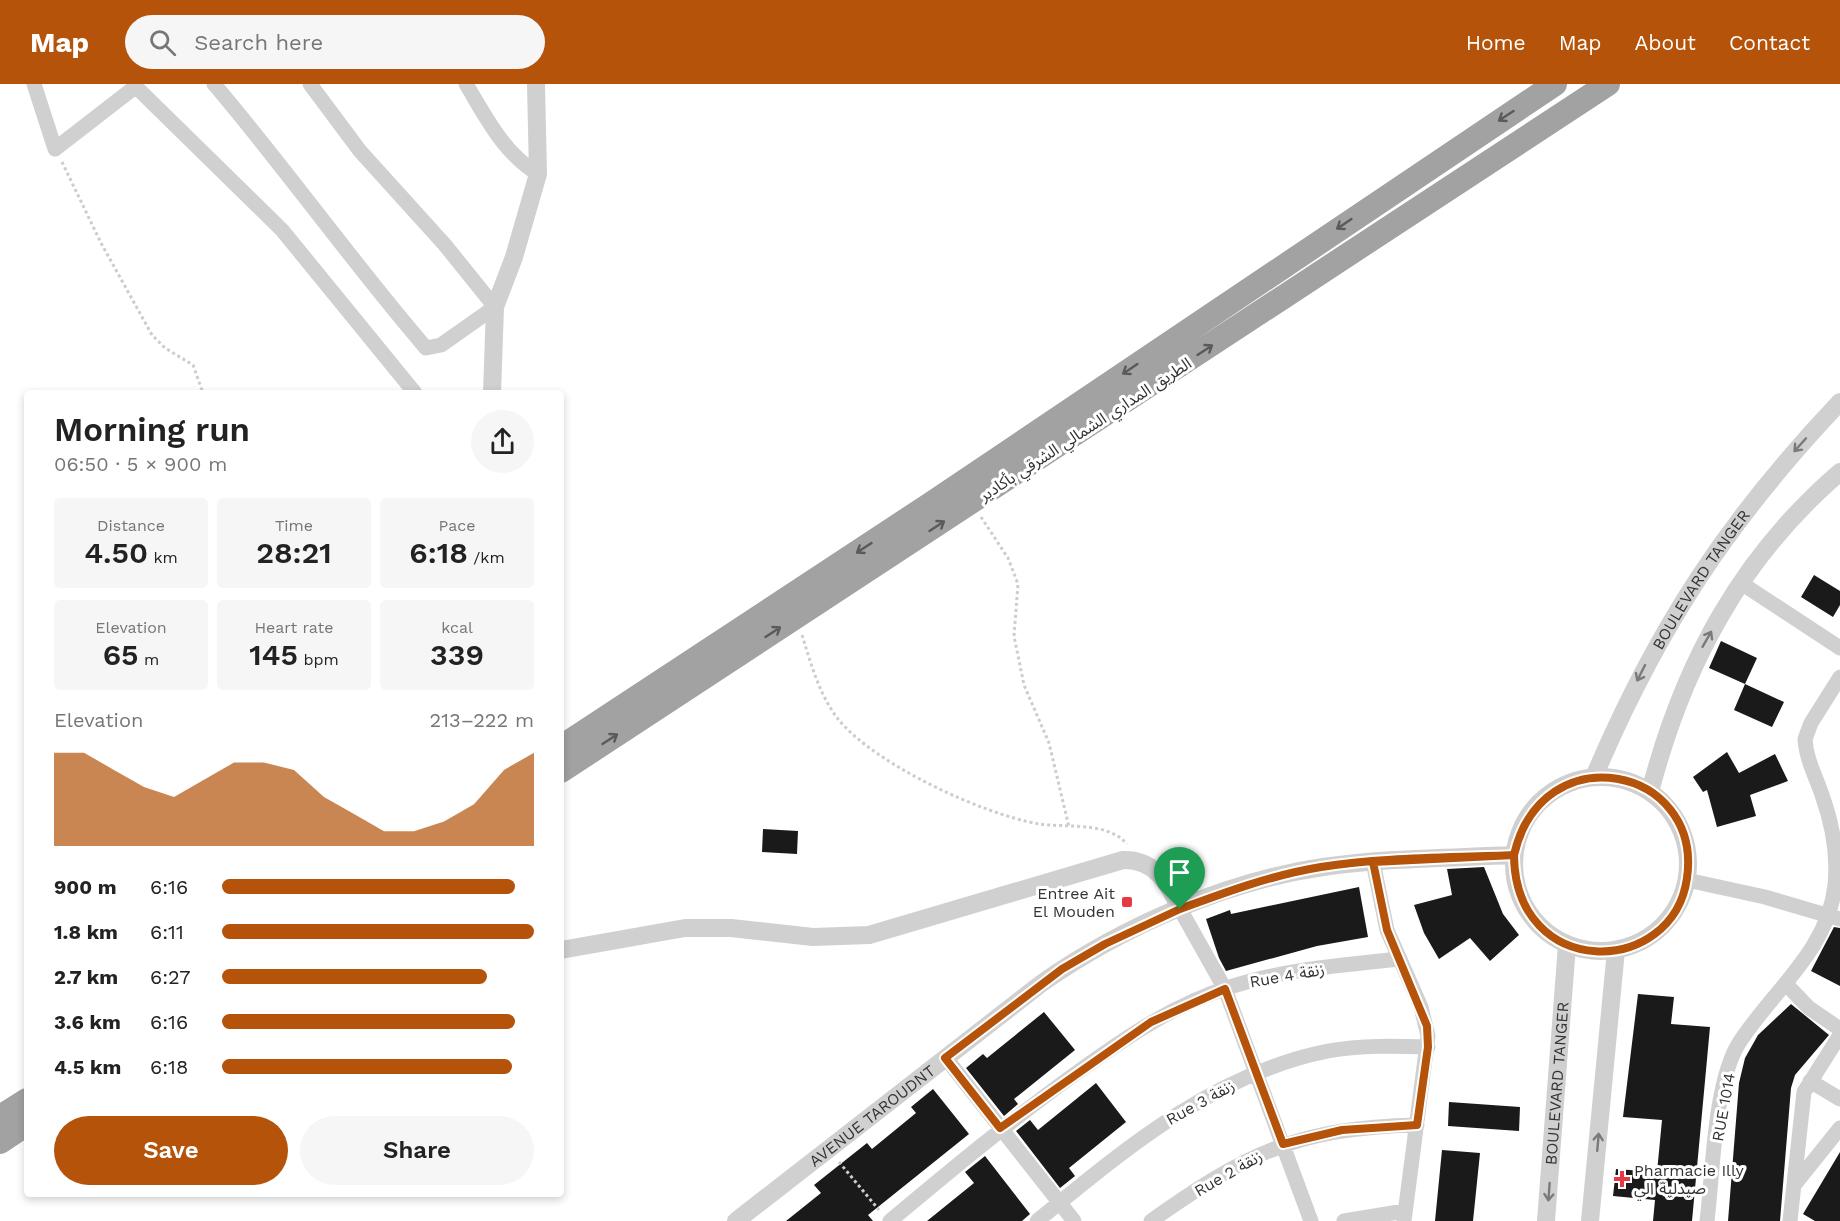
<!DOCTYPE html>
<meta charset="utf-8">
<style>
body{margin:0;font-family:"Work Sans","Noto Sans Arabic",sans-serif;background:#f6f6f6;color:#222;height:100vh;display:flex;flex-direction:column;font-size:22px;white-space:nowrap}
*{box-sizing:border-box;margin:0}
p{font-size:20px;color:#767676}
.icon{flex:none;width:33px;height:33px;fill:none;stroke:currentColor;stroke-width:2;stroke-linecap:round;stroke-linejoin:round}
.map{position:relative;flex:1;overflow:hidden}
.sheet{position:absolute;left:24px;top:306px;width:540px;height:807px;display:flex;flex-direction:column;background:#fff;border-radius:6px;box-shadow:0 3px 9px #0003}
.sheet>*{flex:none}
.pin{position:absolute;display:grid;place-items:center;width:51px;height:51px;color:#fff;margin:-62px -26px;border-radius:50% 50% 50% 0;rotate:-45deg;box-shadow:0 0 6px #0007}
.pin .icon{rotate:45deg}
.round{display:grid;place-items:center;flex:none;width:63px;height:63px;border-radius:32px;background:#f6f6f6}
.head{display:flex;align-items:center;justify-content:space-between;height:102px;padding:0 30px}
h1{font-size:33px;font-weight:600;line-height:45px}
.metrics{display:grid;grid-template-columns:repeat(3,1fr);gap:9px;height:102px;padding:6px 30px}
.metrics div{display:grid;align-content:center;border-radius:6px;background:#f6f6f6;text-align:center}
.metrics b{font-size:30px;font-weight:600}
.metrics small{font-size:16px;font-weight:400}
.metrics p{font-size:16px}
.chart{height:168px;padding:12px 30px}
.chart p{display:flex;justify-content:space-between}
.chart svg{width:100%;height:108px;margin-top:6px;fill:#b45309;opacity:.7}
.cta{display:flex;gap:12px;margin-top:auto;padding:12px 30px}
.cta a{flex:1;height:69px;border-radius:36px;background:#b45309;color:#fff;font-size:24px;font-weight:600;line-height:69px;text-align:center}
.cta a+a{background:#f6f6f6;color:#222}
ul{padding:0 30px;list-style:none;font-size:20px}
li{display:grid;grid-template-columns:96px 72px 1fr;align-items:center;height:45px}
li i{height:15px;border-radius:8px;background:#b45309}
header{display:flex;align-items:center;gap:36px;box-sizing:border-box;height:84px;padding:0 30px;background:#b45309;color:#fff}
header strong{font-size:28px}
nav{display:flex;gap:33px;margin-inline-start:auto;font-size:21px}
.search{width:420px;height:54px;background:#f6f6f6;display:flex;align-items:center;gap:15px;box-sizing:border-box;padding:0 21px;border-radius:33px;color:#767676;font-size:22px}
.map>svg:first-child{display:block}
.building{fill:#1a1a1a}
.lines{fill:none;stroke-linecap:round;stroke-linejoin:round}
.path{stroke:#cdcdcd;stroke-width:3;stroke-dasharray:3 3;stroke-linecap:butt}
.minor{stroke:#d0d0d0;stroke-width:15}
.tertiary{stroke:#d0d0d0;stroke-width:18}
.trunk{stroke:#a2a2a2;stroke-width:24}
.oneway{stroke:#5a5a5a}
.oneway2{stroke:#7a7a7a}
.route-casing{stroke:#fff;stroke-width:12}
.route{stroke:#b45309;stroke-width:8}
.poi-dot{fill:#e63946;stroke:#fff;stroke-width:2}
.labels{text-anchor:middle;stroke-width:6;stroke-linejoin:round;paint-order:stroke}
.street-label{font-size:16px;fill:#333;stroke:#fff}
.poi-label{font-size:16px;fill:#333;stroke:#fff;text-anchor:end}
</style>
<header>
<strong>Map</strong>
<div class="search"><svg class="icon" aria-label="search" viewBox="0 0 24 24"><circle cx="10" cy="10" r="6"/><path d="M15 15l6 6"/></svg>Search here</div>
<nav><a>Home</a><a>Map</a><a>About</a><a>Contact</a></nav>
</header>
<div class="map">
<svg width="1840" height="1137" viewBox="0 0 1840 1137">
<rect width="100%" height="100%" fill="#fff"/>
<path class="building" d="M 1814,491 L 1840,507 L 1840,521 L 1833,533 L 1801,513 Z
M 1721,557 L 1757,574 L 1745,600 L 1709,584 Z
M 1745,600 L 1784,618 L 1772,643 L 1734,626 Z
M 1727,668 L 1739,689 L 1775,670 L 1788,697 L 1750,711 L 1756,732 L 1717,743 L 1707,706 L 1703,708 L 1693,693 Z
M 763,745 L 798,747 L 797,770 L 762,768 Z
M 1484,783 L 1503,830 L 1519,851 L 1490,877 L 1470,854 L 1439,875 L 1424,849 L 1414,821 L 1452,811 L 1447,785 Z
M 1359,803 L 1368,853 L 1317,862 L 1226,887 L 1219,874 L 1206,835 L 1230,826 L 1231,830 Z
M 1834,843 L 1840,844 L 1840,902 L 1811,887 Z
M 1638,910 L 1674,913 L 1671,940 L 1710,943 L 1692,1137 L 1653,1137 L 1655,1116 L 1613,1112 L 1616,1085 L 1657,1088 L 1662,1036 L 1623,1033 Z
M 1791,920 L 1829,951 L 1795,991 L 1791,1004 L 1780,1137 L 1728,1137 L 1739,999 L 1745,974 L 1758,951 Z
M 1044,928 L 1075,966 L 1014,1015 L 1018,1020 L 1004,1032 L 966,984 L 983,970 L 987,974 Z
M 1096,999 L 1126,1038 L 1069,1084 L 1075,1092 L 1060,1104 L 1016,1047 L 1030,1036 L 1038,1046 Z
M 933,1005 L 969,1050 L 868,1131 L 873,1137 L 786,1137 L 821,1109 L 814,1101 L 867,1059 L 872,1065 L 916,1029 L 911,1023 Z
M 1449,1018 L 1520,1023 L 1519,1047 L 1448,1042 Z
M 1442,1066 L 1480,1069 L 1473,1137 L 1435,1137 Z
M 1840,1068 L 1840,1137 L 1815,1137 L 1803,1130 Z
M 985,1072 L 1030,1130 L 1022,1137 L 927,1137 L 974,1099 L 965,1088 Z"/>
<g class="lines">
<path class="path" d="M 62,78 L 101,159 L 152,251 L 165,264 L 193,281 L 203,309
M 981,433 L 1008,474 L 1018,500 L 1014,552 L 1024,601 L 1049,659 L 1069,743
M 802,551 C 811,580 819,610 838,635 C 874,680 982,730 1039,740 C 1066,744 1107,737 1127,760
M 839,1078 L 879,1126"/>
<path class="minor" d="M 34,0 L 55,65 L 135,3
M 133,0 L 282,146 L 415,309
M 214,0 C 287,86 352,178 426,264 L 441,261 L 495,223 L 445,161 L 360,67 L 310,0
M 466,0 C 487,35 503,68 538,90
M 1741,499 L 1840,564
M 1373,778 L 1387,846 L 1421,923 L 1428,952 L 1404,1137
M 1687,796 L 1765,813 L 1840,835
M 1180,825 L 1225,905 L 1311,1137
M 1786,900 L 1809,924 L 1840,945
M 945,973 L 1074,1137
M 1810,997 L 1840,1015
M 1795,1100 L 1840,1044
M 890,1137 C 951,1086 1011,1036 1075,990 C 1125,954 1174,920 1233,902 C 1287,885 1344,881 1399,875
M 1037,1137 C 1125,1065 1213,990 1328,967 C 1361,961 1395,962 1428,963
M 1151,1137 C 1247,1069 1297,1044 1417,1041
M 1344,1137 L 1405,1127
M 1707,1137 C 1713,1088 1714,999 1739,959 C 1773,906 1828,867 1835,801 C 1838,772 1832,739 1822,711 C 1816,693 1806,675 1805,655 L 1811,639 L 1840,593
M 1790,1137 L 1804,1008 L 1840,951"/>
<g class="tertiary">
<path d="M 492,309 L 495,223 L 514,173 L 538,90 L 536,0"/>
<circle cx="1601" cy="780" r="87"/>
<path id="s1" d="M 1594,693 C 1657,544 1728,436 1840,318"/>
<path d="M 1650,708 C 1683,581 1740,474 1840,388"/>
<path d="M 561,866 L 685,844 L 731,844 L 813,853 L 869,851 L 1123,776 C 1154,775 1169,799 1180,825"/>
<path id="s2" d="M 736,1137 L 1042,899 C 1122,843 1226,797 1323,783 C 1386,774 1451,774 1514,771"/>
<path id="s3" d="M 1546,1137 L 1567,861"/>
<path d="M 1590,1137 L 1616,866"/>
</g>
<path class="trunk" d="M 561,663 L 932,419 L 1555,0
M 561,687 L 1608,0
M 0,1033 L 27,1016
M 0,1058 L 27,1040"/>
</g>
<defs><path id="oneway-shaft" d="M-6 0H5M1.5-3L5.5 0L1.5 3" fill="none" stroke-width="1.6" stroke-linecap="round" stroke-linejoin="round" transform="scale(1.5)"/></defs>
<g class="oneway">
<use href="#oneway-shaft" transform="translate(1506 32) rotate(147)"/>
<use href="#oneway-shaft" transform="translate(1344 140) rotate(146)"/>
<use href="#oneway-shaft" transform="translate(1205 266) rotate(-33)"/>
<use href="#oneway-shaft" transform="translate(1130 285) rotate(146)"/>
<use href="#oneway-shaft" transform="translate(937 442) rotate(-33)"/>
<use href="#oneway-shaft" transform="translate(864 464) rotate(147)"/>
<use href="#oneway-shaft" transform="translate(773 548) rotate(-33)"/>
<use href="#oneway-shaft" transform="translate(610 655) rotate(-33)"/>
</g>
<g class="oneway2">
<use href="#oneway-shaft" transform="translate(1800 361) rotate(132)"/>
<use href="#oneway-shaft" transform="translate(1707 555) rotate(-60)"/>
<use href="#oneway-shaft" transform="translate(1641 589) rotate(117)"/>
<use href="#oneway-shaft" transform="translate(1598 1058) rotate(-85)"/>
<use href="#oneway-shaft" transform="translate(1549 1108) rotate(94)"/>
</g>
<g class="lines">
<g class="route-casing">
<path id="route" d="M 1180,825 L 1105,860 L 1062,885 L 945,974 L 1000,1044 L 1151,938 L 1225,905 L 1283,1060 L 1342,1046 L 1417,1041 L 1428,963 L 1427,942 L 1387,846 L 1373,778 L 1514,771 C 1515,897 1673,894 1687,794 C 1703,682 1542,649 1514,771 C 1450,774 1384,773 1321,783 C 1272,791 1226,808 1180,825"/>
</g>
<use href="#route" class="route"/>
</g>
<g class="poi-dot">
<rect x="1121" y="812" width="12" height="12" rx="3"/>
<path d="M1619 1086h6v6h6v6h-6v6h-6v-6h-6v-6h6z"/>
</g>
<g class="labels">
<g class="street-label">
<text transform="translate(1085 345) rotate(-33)" y="6">الطريق المداري الشمالي الشرقي بأكادير</text>
<text dy="6" stroke="none"><textPath href="#s1" startOffset="225">BOULEVARD TANGER</textPath></text>
<text transform="translate(1287 891) rotate(-10)" y="6">Rue 4 زنقة</text>
<text dy="6" stroke="none"><textPath href="#s3" startOffset="138">BOULEVARD TANGER</textPath></text>
<text transform="translate(1200 1018) rotate(-29)" y="6">Rue 3 زنقة</text>
<text transform="translate(1723 1023) rotate(-80)" y="6">RUE 1014</text>
<text dy="6" stroke="none"><textPath href="#s2" startOffset="172">AVENUE TAROUDNT</textPath></text>
<text transform="translate(1228 1089) rotate(-30)" y="6">Rue 2 زنقة</text>
</g>
<g class="poi-label">
<text x="1115" y="815">Entree Ait<tspan x="1115" dy="18">El Mouden</tspan></text>
<text x="1634" y="1092" text-anchor="start">Pharmacie Illy<tspan x="1634" dy="18">صيدلية الي</tspan></text>
</g>
</g>
</svg>
<div class="pin" style="left:1180px;top:825px;background:#1e9e55"><svg class="icon" aria-label="arrive" viewBox="0 0 24 24"><path d="M6 21V4h12l-3 4 3 4H6"/></svg></div>
<section class="sheet">
<div class="head"><div><h1>Morning run</h1><p>06:50 · 5 × 900 m</p></div><a class="round"><svg class="icon" aria-label="share" viewBox="0 0 24 24"><path d="M12 15V3M7 8l5-5 5 5M5 13v7h14v-7"/></svg></a></div>
<div class="metrics">
<div><p>Distance</p><b>4.50<small> km</small></b></div>
<div><p>Time</p><b>28:21</b></div>
<div><p>Pace</p><b>6:18<small> /km</small></b></div>
</div>
<div class="metrics">
<div><p>Elevation</p><b>65<small> m</small></b></div>
<div><p>Heart rate</p><b>145<small> bpm</small></b></div>
<div><p>kcal</p><b>339</b></div>
</div>
<div class="chart"><p><span>Elevation</span>213–222 m</p>
<svg viewBox="0 0 160 44" preserveAspectRatio="none"><path d="M0 44V6L10 6L20 13L30 20L40 24L50 17L60 10L70 10L80 13L90 24L100 31L110 38L120 38L130 34L140 27L150 13L160 6V44z"/></svg>
</div>
<ul>
<li><b>900 m</b>6:16<i style="width:94%"></i></li>
<li><b>1.8 km</b>6:11<i style="width:100%"></i></li>
<li><b>2.7 km</b>6:27<i style="width:85%"></i></li>
<li><b>3.6 km</b>6:16<i style="width:94%"></i></li>
<li><b>4.5 km</b>6:18<i style="width:93%"></i></li>
</ul>
<div class="cta"><a>Save</a><a>Share</a></div>
</section>
</div>
